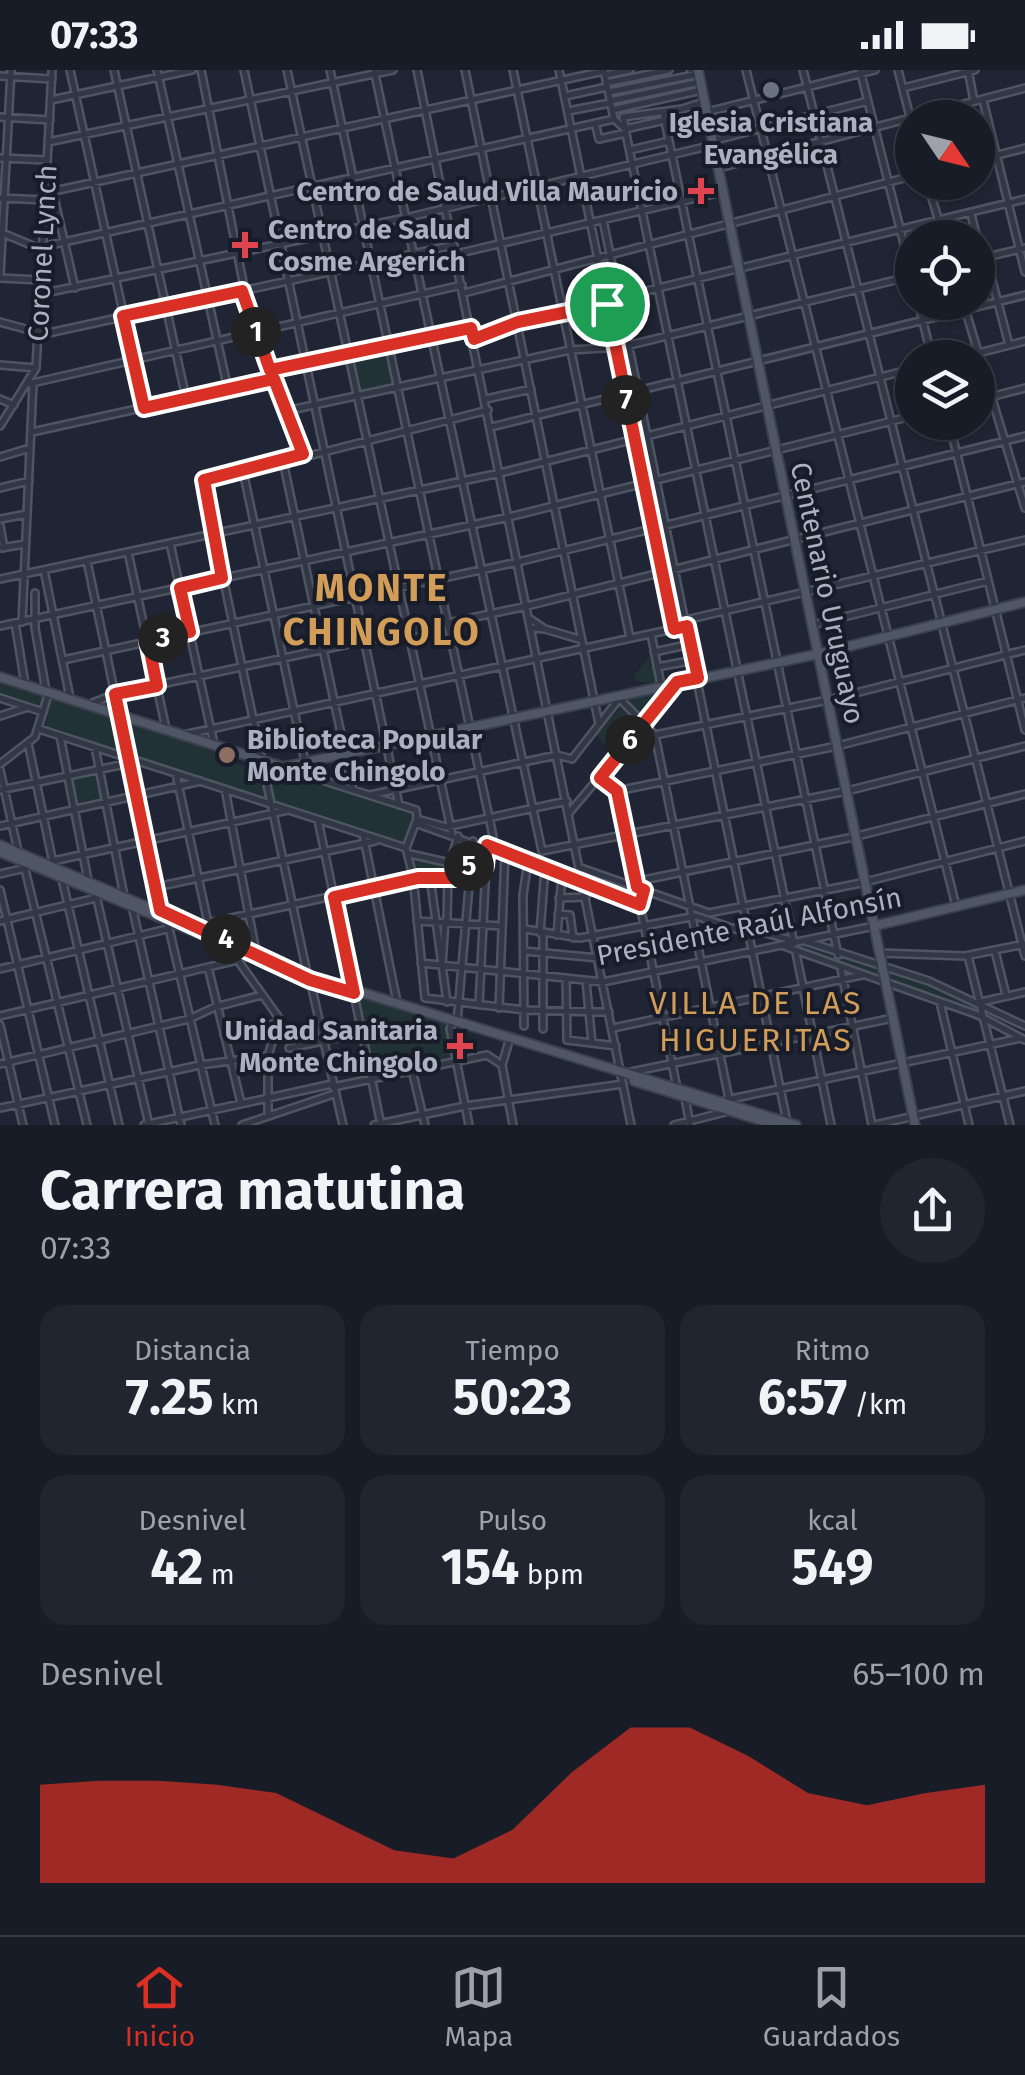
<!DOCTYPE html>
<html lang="es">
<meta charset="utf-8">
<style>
body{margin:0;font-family:"Fira Sans",sans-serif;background:#20252f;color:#f1f3f6;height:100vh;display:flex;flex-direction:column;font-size:38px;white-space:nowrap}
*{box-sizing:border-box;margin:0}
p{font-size:32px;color:#9ea1a7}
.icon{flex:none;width:55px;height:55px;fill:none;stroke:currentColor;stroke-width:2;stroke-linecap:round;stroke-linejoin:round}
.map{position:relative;height:1055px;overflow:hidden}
.details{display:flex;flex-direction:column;background:#171c27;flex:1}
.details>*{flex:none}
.needle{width:65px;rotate:125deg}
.fabs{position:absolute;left:895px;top:30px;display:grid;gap:20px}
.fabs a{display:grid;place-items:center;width:100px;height:100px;border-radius:50%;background:#171c27;box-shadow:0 2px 8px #0004,0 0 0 2px #363a44;font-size:50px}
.pin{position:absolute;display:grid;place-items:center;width:85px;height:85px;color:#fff;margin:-42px;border:5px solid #fff;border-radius:50%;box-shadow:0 2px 10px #0007}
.km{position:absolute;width:50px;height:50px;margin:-25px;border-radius:50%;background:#222;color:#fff;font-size:28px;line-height:50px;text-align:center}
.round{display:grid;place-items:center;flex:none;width:105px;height:105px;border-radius:52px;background:#20252f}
.head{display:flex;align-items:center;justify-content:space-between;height:170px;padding:0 40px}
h1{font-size:55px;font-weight:700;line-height:75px}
.metrics{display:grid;grid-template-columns:repeat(3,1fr);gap:15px;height:170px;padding:10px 40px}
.metrics div{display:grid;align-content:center;border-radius:25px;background:#20252f;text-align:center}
.metrics b{font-size:50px;font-weight:700}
.metrics small{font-size:28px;font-weight:400}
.metrics p{font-size:28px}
.chart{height:280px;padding:20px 40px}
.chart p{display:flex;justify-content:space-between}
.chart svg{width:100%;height:180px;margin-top:10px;fill:#d93025;opacity:.7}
.status{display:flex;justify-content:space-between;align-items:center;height:70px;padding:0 50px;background:#171c27;direction:ltr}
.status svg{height:28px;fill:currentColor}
.tabs{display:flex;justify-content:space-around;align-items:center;height:140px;border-top:2px solid #363a44;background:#171c27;font-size:28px;color:#9ea1a7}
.tabs a{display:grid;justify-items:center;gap:5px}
.tabs .current{color:#d93025}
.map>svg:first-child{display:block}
.green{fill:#213236}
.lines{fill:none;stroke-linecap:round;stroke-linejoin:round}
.minor-casing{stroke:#4f5463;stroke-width:10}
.major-casing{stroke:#3b404e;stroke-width:12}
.minor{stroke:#323745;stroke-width:5}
.major{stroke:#4f5665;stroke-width:8}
.route-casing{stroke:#fff;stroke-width:20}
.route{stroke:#d93025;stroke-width:12}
.worship-dot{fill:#6b7280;stroke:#181c29;stroke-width:4}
.health-dot{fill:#e0444e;stroke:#181c29;stroke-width:4}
.education-dot{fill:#8d6e63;stroke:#181c29;stroke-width:4}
.labels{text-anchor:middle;stroke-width:8;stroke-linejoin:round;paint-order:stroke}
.poi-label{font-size:28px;font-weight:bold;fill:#abb1c2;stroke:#181c29;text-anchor:end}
.street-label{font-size:28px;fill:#abb1c2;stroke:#181c29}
.quarter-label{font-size:32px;letter-spacing:2.5px;fill:#d19d58;stroke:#181c29}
.district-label{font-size:38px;font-weight:bold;letter-spacing:2.5px;fill:#d19d58;stroke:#181c29}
</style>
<div class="status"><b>07:33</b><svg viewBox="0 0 49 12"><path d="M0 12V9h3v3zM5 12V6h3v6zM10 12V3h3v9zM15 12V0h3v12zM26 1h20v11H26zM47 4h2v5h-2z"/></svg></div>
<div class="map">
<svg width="1025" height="1055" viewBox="0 0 1025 1055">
<rect width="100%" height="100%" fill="#1f2534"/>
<path class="green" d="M 389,275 L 398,317 L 356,325 L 348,284 Z
M 653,582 L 657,614 L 636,611 L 634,606 Z
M 0,609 L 46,624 L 42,638 L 0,625 Z
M 673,618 L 644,650 L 623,627 Z
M 50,627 L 117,646 L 121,683 L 45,659 Z
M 621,637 L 638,655 L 614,684 L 596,665 Z
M 125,650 L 218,680 L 216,688 L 260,700 L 266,729 L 134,686 Z
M 305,690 L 308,707 L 415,743 L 405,774 L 274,732 L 267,698 Z
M 99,699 L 106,732 L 74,739 L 67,706 Z
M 418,784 L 448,793 L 446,804 L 415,807 Z
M 803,873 L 878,899 L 881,908 L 789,877 Z
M 887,899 L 981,933 L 980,944 L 889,911 Z
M 355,924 L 448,954 L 453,990 L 373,1007 Z"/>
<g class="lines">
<g class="minor-casing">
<path id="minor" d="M 70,0 L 144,338
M 114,0 L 186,328
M 157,0 L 228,319
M 201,0 L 250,247 L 303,384
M 244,0 L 399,735
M 287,0 L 452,764
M 330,0 L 493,766 L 490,776
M 374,0 L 542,781 L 847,721 L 1025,676
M 417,0 L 631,1055
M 465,0 L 599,654
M 513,0 L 630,568
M 559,0 L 674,559
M 604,0 L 614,49 L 625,59 L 794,874
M 690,0 L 691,0
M 746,0 L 956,836
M 803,0 L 1025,886
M 860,0 L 912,206
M 898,0 L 912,55
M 968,0 L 974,31
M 605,5 L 630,0
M 0,6 L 52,9
M 606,13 L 669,0
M 903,18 L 975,0
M 609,22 L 699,4
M 565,26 L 607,17
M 51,30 L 192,0
M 983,30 L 1025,202
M 610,31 L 700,12
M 612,40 L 702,20
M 568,41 L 610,33
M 663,42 L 838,885
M 707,42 L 875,0
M 0,47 L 50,50
M 595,53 L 599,69 L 626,63
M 625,56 L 623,47 L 682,39 L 704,32
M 625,59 L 665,50
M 712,71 L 868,31
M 48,72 L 393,0
M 630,80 L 669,71
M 0,88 L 47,90
M 978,90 L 1025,78
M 719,98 L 1025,18
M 927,112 L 944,168
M 45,123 L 604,1
M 53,123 L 75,218
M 0,128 L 45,130
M 971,144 L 977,168
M 603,150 L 787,1052
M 0,162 L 36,177
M 978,170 L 982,188
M 37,178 L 614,49
M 456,184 L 722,122
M 986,187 L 1009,275
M 978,189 L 1025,178
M 0,205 L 11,0
M 0,208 L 41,210
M 242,221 L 250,240
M 464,223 L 912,106
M 40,224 L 405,148 L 713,75
M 918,232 L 932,288
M 963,232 L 1025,438
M 0,252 L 44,264 L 454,175
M 474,269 L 518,252 L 1025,129
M 959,288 L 1025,271
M 0,295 L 36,298
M 270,300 L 471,258
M 28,314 L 462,215
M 0,329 L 14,335
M 486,329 L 531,319
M 978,330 L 1025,318
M 286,341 L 570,280 L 622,277 L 912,206
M 949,352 L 1025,660
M 0,356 L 36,298 L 52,0
M 491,357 L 1025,225
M 32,362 L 273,309
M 0,387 L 30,378
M 283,391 L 353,720
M 243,401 L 308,706
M 0,418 L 29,411
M 0,449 L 27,444
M 0,456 L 4,478
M 170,473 L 214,674
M 0,478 L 25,474
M 128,482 L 166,659
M 87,491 L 160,840
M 44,500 L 70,628
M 0,509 L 500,403 L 912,299
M 35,523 L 35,558 L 46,621
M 530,549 L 545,559 L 532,558
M 686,550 L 1025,470
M 22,552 L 33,314
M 15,553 L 25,614
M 812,555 L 988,511
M 0,556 L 509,447 L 912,346
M 545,559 L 582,570
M 651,564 L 661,615
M 654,582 L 691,574
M 63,590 L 518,492 L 1025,366
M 657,597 L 694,590
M 0,628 L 43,642
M 620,629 L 655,665
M 90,634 L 115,624 L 527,536 L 1025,412
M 0,646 L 28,637
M 39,659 L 406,778
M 183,665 L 687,556
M 655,665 L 730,1034
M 655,665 L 828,630 L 1025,580
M 60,666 L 88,810
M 28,673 L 53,793
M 95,677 L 124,826
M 0,694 L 35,667 L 49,622
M 284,698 L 416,740 L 417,749 L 446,757 L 567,731
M 0,700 L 18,781
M 176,704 L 208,853
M 600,708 L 617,721
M 0,720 L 130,693
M 617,721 L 837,676 L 1025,628
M 617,721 L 635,811
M 370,725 L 557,685 L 572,689 L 622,625
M 569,743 L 677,615
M 417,749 L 406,778 L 413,806 L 425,928 L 524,940 L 609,942
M 318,750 L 381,1055
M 415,753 L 584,814
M 0,756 L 201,711
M 363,764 L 397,932
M 410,784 L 450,793
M 23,791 L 87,1055
M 53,791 L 288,740
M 581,798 L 709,843 L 861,813 L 1025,771
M 0,804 L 26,798
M 430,807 L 447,932
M 62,809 L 119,1055
M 629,813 L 853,767 L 1025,724
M 156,817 L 375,771
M 584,817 L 640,835 L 677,1018
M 0,820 L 55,1055
M 95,821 L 149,1055
M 559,828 L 586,827
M 132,836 L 181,1055
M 558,844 L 570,845 L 573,868
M 167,850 L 215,1055
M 0,851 L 96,828
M 417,851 L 502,856
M 447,851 L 448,800 L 458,766
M 208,853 L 416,808 L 467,807
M 749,858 L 794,871
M 525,859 L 580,868 L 696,846 L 750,864
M 540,863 L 545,798
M 557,865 L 562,806
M 208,869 L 239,892 L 279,948 L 268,986 L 268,1046
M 805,871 L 929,911 L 1025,956
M 784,876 L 978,945 L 1025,970
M 524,881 L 598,888
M 995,881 L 1006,925
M 796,883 L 831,1055
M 880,883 L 965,886 L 1025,874
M 968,886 L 1010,1055
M 421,893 L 603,912 L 874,856
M 442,895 L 445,851
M 208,897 L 241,1033
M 0,899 L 167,859
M 841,899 L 872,1055
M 307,903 L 203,413 L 488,340
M 566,908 L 567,970 L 616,976
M 310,910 L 343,1055
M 586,911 L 592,973
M 940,932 L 969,1055
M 981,932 L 1025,922
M 479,935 L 487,775
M 499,938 L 505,783
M 0,946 L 234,891 L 256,882 L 225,719
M 453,951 L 450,959 L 469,1055
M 457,952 L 473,771
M 0,955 L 23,1055
M 524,956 L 523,825 L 528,791
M 613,958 L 862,905
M 543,959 L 543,863
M 224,965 L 279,953
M 509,971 L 502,995 L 513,1055
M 289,978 L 361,963
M 0,994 L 189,949 L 215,937 L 262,925
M 412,1000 L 425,1055
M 631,1002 L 893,948
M 333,1017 L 487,985 L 502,995
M 685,1028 L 690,1055
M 726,1030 L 1021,968
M 0,1038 L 200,995 L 268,986
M 144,1055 L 332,1014
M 242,1055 L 334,1024
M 374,1055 L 465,1036 L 623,1014
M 674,1055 L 729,1041
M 875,1055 L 1025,1021"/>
</g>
<g class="major-casing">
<path id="major" d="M 698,0 L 915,1055
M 0,607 L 283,697 L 818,584 L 1025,532
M 0,775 L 321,910 L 796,1055
M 0,782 L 227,875
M 874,856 L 1025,820
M 634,1011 L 776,1055"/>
</g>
<use href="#minor" class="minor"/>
<use href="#major" class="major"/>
</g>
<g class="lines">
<g class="route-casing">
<path id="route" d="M 242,221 L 270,300 L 471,258 L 474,269 L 518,252 L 607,234 L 674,559 L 687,556 L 698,608 L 677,612 L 600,708 L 617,721 L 637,817 L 644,820 L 640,835 L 487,775 L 485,796 L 468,796 L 467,808 L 418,808 L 334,827 L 354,923 L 310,910 L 160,840 L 115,624 L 157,616 L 148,571 L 190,562 L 180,518 L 222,508 L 204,410 L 303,384 L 274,309 L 144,338 L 123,246 Z"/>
</g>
<use href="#route" class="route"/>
</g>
<circle class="worship-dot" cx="771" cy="20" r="10"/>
<g class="health-dot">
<path d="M696 106h10v10h10v10h-10v10h-10v-10h-10v-10h10z"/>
<path d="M240 160h10v10h10v10h-10v10h-10v-10h-10v-10h10z"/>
<path d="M455 961h10v10h10v10h-10v10h-10v-10h-10v-10h10z"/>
</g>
<circle class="education-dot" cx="227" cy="685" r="10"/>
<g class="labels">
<g class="poi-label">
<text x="771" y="62" text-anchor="middle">Iglesia Cristiana<tspan x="771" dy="32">Evangélica</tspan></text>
<text x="678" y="131">Centro de Salud Villa Mauricio</text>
<text x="268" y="169" text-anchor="start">Centro de Salud<tspan x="268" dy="32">Cosme Argerich</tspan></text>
<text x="247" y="679" text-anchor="start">Biblioteca Popular<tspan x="247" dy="32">Monte Chingolo</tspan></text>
<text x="438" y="970">Unidad Sanitaria<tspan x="438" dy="32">Monte Chingolo</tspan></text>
</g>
<g class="street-label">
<text transform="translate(42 183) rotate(-87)" y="10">Coronel Lynch</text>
<text transform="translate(828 523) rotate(78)" y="10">Centenario Uruguayo</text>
<text transform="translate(749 856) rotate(-11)" y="10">Presidente Raúl Alfonsín</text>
</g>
<g class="quarter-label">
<text x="756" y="944">VILLA DE LAS<tspan x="756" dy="37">HIGUERITAS</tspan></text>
</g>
<g class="district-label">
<text x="382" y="531">MONTE<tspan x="382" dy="44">CHINGOLO</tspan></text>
</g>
</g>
</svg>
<div class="fabs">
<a><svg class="needle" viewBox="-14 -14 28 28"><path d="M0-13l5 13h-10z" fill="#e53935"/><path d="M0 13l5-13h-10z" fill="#9ea1a7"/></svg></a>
<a><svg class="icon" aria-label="locate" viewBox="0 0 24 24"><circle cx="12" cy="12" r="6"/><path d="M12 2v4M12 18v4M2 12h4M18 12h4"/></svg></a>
<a><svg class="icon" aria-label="layers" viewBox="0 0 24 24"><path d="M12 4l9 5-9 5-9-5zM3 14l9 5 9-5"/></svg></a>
</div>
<div class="pin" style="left:607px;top:234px;background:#1e9e55"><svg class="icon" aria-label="arrive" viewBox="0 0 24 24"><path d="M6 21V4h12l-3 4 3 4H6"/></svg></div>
<b class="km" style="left:256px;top:262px">1</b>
<b class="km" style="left:163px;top:568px">3</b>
<b class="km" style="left:226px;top:869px">4</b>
<b class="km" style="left:469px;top:796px">5</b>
<b class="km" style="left:630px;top:670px">6</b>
<b class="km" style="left:626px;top:330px">7</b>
</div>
<section class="details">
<div class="head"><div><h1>Carrera matutina</h1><p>07:33</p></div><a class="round"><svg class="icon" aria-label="share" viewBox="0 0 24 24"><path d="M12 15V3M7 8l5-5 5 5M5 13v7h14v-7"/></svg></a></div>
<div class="metrics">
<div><p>Distancia</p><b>7.25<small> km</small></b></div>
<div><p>Tiempo</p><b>50:23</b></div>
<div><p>Ritmo</p><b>6:57<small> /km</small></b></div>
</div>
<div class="metrics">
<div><p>Desnivel</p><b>42<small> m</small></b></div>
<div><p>Pulso</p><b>154<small> bpm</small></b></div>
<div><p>kcal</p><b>549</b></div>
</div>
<div class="chart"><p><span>Desnivel</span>65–100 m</p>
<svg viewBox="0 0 160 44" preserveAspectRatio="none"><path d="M0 44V20L10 19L20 19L30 20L40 22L50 29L60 36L70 38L80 31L90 17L100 6L110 6L120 13L130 22L140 25L150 22L160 20V44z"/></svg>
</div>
</section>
<nav class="tabs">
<a class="current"><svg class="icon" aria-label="home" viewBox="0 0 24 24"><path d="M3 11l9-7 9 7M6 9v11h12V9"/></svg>Inicio</a>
<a><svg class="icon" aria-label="map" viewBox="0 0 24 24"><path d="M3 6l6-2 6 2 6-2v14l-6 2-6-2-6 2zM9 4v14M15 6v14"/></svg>Mapa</a>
<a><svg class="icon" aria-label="saved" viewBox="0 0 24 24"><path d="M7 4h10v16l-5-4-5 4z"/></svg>Guardados</a>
</nav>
